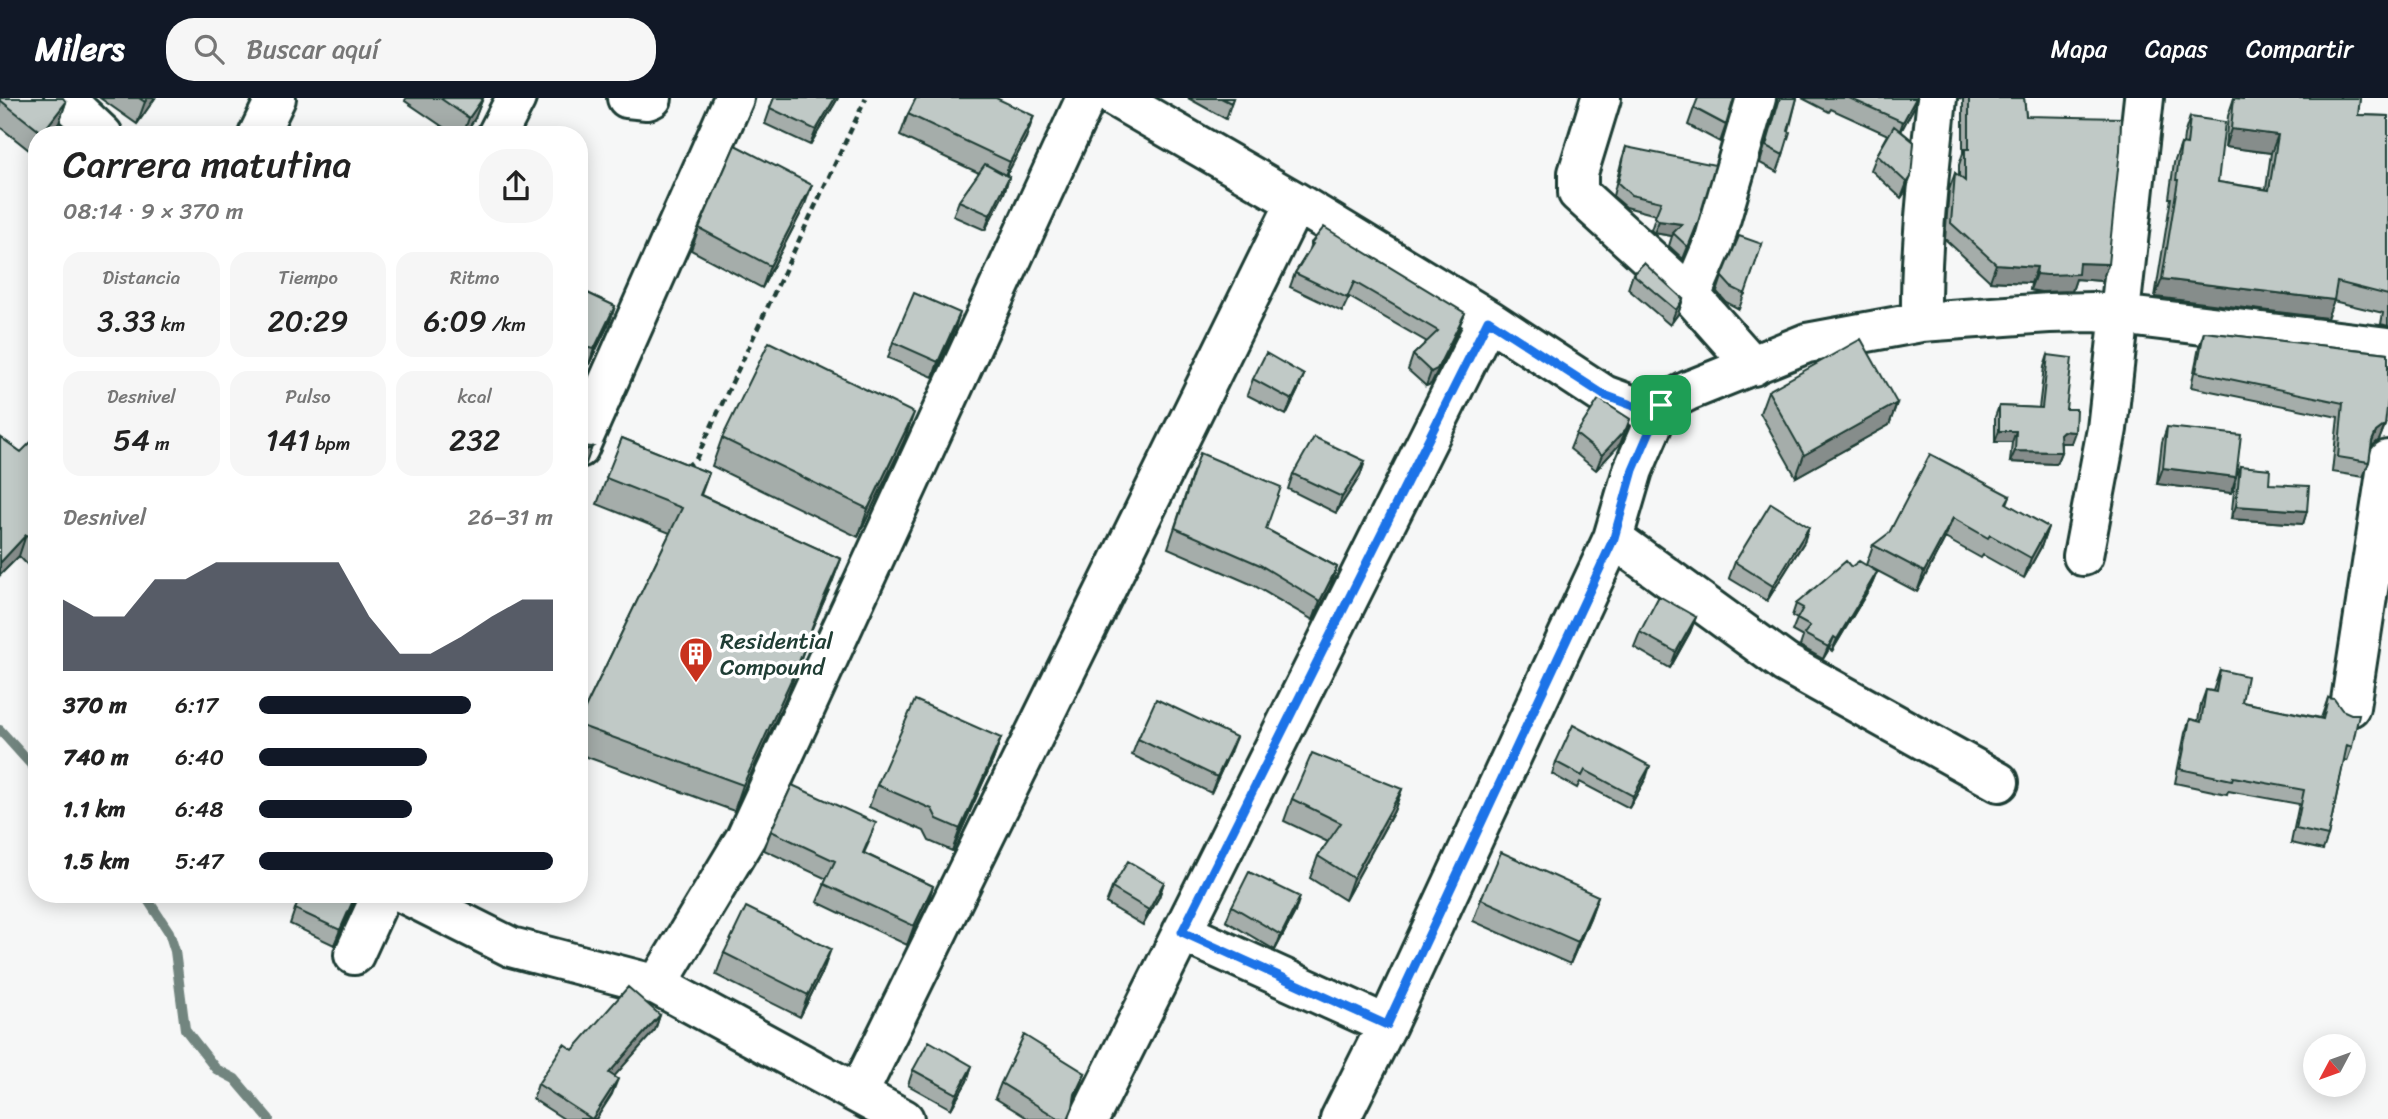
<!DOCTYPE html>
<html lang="es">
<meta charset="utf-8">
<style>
body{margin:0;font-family:Sriracha,sans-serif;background:#f6f6f6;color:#222;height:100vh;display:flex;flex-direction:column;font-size:26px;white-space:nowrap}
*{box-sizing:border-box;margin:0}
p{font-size:23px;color:#767676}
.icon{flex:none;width:38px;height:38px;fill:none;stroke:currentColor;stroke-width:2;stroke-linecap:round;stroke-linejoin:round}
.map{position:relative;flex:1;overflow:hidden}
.panel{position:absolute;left:28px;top:28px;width:560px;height:777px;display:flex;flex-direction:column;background:#fff;border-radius:28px;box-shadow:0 4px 18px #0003}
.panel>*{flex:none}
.needle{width:46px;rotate:229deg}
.tools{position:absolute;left:2303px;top:936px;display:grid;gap:14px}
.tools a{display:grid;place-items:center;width:63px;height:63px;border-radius:50%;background:#fff;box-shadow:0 4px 18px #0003;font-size:35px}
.pin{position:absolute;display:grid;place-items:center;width:60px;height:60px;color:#fff;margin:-30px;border-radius:14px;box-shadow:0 4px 10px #0006}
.round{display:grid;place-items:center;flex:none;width:74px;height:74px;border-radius:28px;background:#f6f6f6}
.overview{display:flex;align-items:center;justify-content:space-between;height:119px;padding:0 35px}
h1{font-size:38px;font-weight:600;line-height:52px}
.stats{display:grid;grid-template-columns:repeat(3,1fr);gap:10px;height:119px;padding:7px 35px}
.stats div{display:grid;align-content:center;border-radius:18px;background:#f6f6f6;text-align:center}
.stats b{font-size:30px;font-weight:600}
.stats small{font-size:19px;font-weight:400}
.stats p{font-size:19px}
.chart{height:196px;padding:14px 35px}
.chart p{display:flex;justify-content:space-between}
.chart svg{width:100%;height:126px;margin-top:7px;fill:#111827;opacity:.7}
ul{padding:0 35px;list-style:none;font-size:23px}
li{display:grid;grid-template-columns:112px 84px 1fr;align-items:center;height:52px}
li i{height:18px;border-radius:9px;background:#111827}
header{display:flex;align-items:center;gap:42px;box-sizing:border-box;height:98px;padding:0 35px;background:#111827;color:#fff}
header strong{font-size:33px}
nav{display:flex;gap:38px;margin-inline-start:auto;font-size:24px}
.search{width:490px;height:63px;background:#f6f6f6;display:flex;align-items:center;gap:18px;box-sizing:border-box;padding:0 24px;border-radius:28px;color:#767676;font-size:26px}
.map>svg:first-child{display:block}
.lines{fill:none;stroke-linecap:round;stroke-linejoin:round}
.stream{stroke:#72857f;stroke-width:10}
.minor-casing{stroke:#1f3d34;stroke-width:44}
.path{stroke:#1f3d34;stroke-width:4.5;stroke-dasharray:7 5;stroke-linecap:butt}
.minor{stroke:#fff;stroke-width:38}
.wall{fill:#a5adaa;stroke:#1f3d34;stroke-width:2}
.shaded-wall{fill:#868d8b;stroke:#1f3d34;stroke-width:2}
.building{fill:#c0c9c6;stroke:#1f3d34;stroke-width:2}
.route-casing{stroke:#fff;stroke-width:14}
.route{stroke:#1a73e8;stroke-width:9}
.labels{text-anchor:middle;stroke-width:7;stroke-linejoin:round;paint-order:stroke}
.poi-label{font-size:23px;fill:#1f3d34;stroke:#fff;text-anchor:start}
</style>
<header>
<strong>Milers</strong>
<div class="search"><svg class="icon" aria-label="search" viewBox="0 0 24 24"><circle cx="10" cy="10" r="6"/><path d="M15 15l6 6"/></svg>Buscar aquí</div>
<nav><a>Mapa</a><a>Capas</a><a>Compartir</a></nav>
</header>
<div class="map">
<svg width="2388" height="1021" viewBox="0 0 2388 1021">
<rect width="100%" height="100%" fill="#f6f7f7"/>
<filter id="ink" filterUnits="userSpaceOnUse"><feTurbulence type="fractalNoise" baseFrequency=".0143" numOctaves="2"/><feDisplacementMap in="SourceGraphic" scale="14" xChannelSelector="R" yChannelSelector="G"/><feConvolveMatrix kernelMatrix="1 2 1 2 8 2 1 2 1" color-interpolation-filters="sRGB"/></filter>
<g filter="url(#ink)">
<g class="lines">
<path class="stream" d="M 0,632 L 37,673
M 144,796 L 169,834 L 175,853 L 185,931 L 216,971 L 235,981 L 269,1021"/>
<g class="minor-casing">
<path id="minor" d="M 64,0 L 103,37
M 627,0 L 647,2 L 652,0
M 1116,0 L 1296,104 L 1488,221 L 1604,297 L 1634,308 L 1661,307 L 1688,293 L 1807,245 L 1921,224 L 2049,215 L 2094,214 L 2388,249
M 1601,0 L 1578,75 L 1578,95 L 1691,198
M 258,37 L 276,0
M 497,37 L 516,0
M 1921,224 C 1920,149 1929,75 1937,0
M 1753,268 L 1691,198 L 1714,144 L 1756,0
M 579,350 L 734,0
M 1613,440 L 1785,565 L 1999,684
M 2083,458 L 2107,331 L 2144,0
M 2350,609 L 2388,362
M 405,796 L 511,849 L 657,887 L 904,1021
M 1182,834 L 1387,927
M 354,857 L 382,796
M 657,887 L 746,739 L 1086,0
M 858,996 L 1296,104
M 1089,1021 L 1488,221
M 1340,1021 L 1387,927 L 1613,440 L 1633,372 L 1661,307"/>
</g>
<path class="path" d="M 686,369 L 696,361 L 866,0"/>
<use href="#minor" class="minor"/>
</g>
<path class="wall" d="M 0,0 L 66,4 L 59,25 L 49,37 L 37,37 L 37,52 L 34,56 L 0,29 Z
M 100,0 L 155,0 L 137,26 Z
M 406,0 L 483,0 L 475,20 L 464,37 L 455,37 L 405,3 Z
M 774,0 L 837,2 L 810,47 L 765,26 Z
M 1188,0 L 1233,0 L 1226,21 Z
M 1777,0 L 1797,0 L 1783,57 L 1777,74 L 1760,65 L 1777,6 Z
M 1802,0 L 1917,0 L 1914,9 L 1901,33 L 1914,44 L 1905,94 L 1901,100 L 1871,72 L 1877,57 L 1888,37 L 1831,11 L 1829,14 Z
M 1959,0 L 2024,0 L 2026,18 L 2108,166 L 2102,183 L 2076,181 L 2072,193 L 2041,194 L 2030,192 L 2031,185 L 1990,183 L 1945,141 L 1949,92 L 1955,75 L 1959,78 L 1959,67 L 1963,55 L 1963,1 Z
M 2234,0 L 2360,0 L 2358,17 L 2388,18 L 2388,228 L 2381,226 L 2383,215 L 2333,203 L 2327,220 L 2155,199 L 2171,100 L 2169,100 L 2174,65 L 2181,46 L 2183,47 L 2184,37 L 2190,19 L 2218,84 L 2266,91 L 2271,55 L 2225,49 L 2228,18 Z
M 1694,10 L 1726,27 L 1720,44 L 1688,27 Z
M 908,16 L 1026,40 L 1006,78 L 1009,79 L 1004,95 L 985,132 L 953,118 L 959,103 L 979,75 L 900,38 Z
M 1626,49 L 1698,124 L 1683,161 L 1669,148 L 1672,138 L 1654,135 L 1651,132 L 1656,117 L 1626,109 L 1613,98 L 1622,61 Z
M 804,109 L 762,190 L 691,152 L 699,130 Z
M 1311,145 L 1459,229 L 1431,286 L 1426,288 L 1408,272 L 1413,257 L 1427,244 L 1349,199 L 1342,214 L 1290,189 L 1295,175 L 1308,154 Z
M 1762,146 L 1739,211 L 1726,204 L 1717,194 L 1722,179 Z
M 1633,176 L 1683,201 L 1678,216 L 1670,227 L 1628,191 Z
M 579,191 L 615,208 L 610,223 L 589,266 L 579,264 Z
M 955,230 L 933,279 L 888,260 L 893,244 Z
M 2204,234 L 2388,255 L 2385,327 L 2379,342 L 2371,348 L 2369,364 L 2363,379 L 2332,374 L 2338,319 L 2191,289 L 2199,249 Z
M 2048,257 L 2066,311 L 2071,345 L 2061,345 L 2061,354 L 2056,366 L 2010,364 L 2012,344 L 1995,344 L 1995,319 L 1999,308 L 2039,310 L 2044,269 Z
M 1304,277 L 1298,292 L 1286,317 L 1247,297 L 1253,281 Z
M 1768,293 L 1897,305 L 1889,327 L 1796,379 L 1760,315 Z
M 2167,329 L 2237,376 L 2240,368 L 2269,386 L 2307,413 L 2303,426 L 2231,421 L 2235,384 L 2231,395 L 2157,386 L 2162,344 Z
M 1576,336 L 1625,336 L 1620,346 L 1596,372 L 1570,351 Z
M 0,339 L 21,354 L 37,350 L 37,477 L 19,458 L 0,477 Z
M 622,340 L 709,375 L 701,397 L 841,461 L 831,487 L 812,530 L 788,595 L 734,713 L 579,656 L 579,623 L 670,435 L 597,406 Z
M 722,340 L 904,343 L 858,439 L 712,368 Z
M 1365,363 L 1360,378 L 1336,415 L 1288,391 L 1293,376 Z
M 1193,374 L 1266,431 L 1337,469 L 1330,489 L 1313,522 L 1253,487 L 1168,450 Z
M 2010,398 L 2007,406 L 2048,429 L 2041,449 L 2024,480 L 1983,457 L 1981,460 L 1945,440 L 1917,494 L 1866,467 L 1873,447 Z
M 1804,444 L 1767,503 L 1729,480 L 1735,464 Z
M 1851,469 L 1877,474 L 1872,486 L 1832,553 L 1829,551 L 1823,561 L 1800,548 L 1803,539 L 1792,533 L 1797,521 L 1792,518 L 1796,506 Z
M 1696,519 L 1690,534 L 1670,570 L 1634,549 L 1640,534 Z
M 2220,572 L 2242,604 L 2321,620 L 2328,600 L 2352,649 L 2347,663 L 2344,662 L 2328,738 L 2323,752 L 2291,745 L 2299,706 L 2228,693 L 2227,696 L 2175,685 L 2185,635 L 2190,621 L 2198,623 L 2201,606 L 2206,592 L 2213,593 Z
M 1001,640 L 993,662 L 952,753 L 929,743 L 924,733 L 869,709 L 877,687 Z
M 1138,641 L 1230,654 L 1211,695 L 1132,657 Z
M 1556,664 L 1646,680 L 1629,710 L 1580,684 L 1577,690 L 1552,676 Z
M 1402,691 L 1394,713 L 1345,802 L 1310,780 L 1318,758 L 1328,744 L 1284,723 L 1292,701 Z
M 771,733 L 869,744 L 864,755 L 933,788 L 927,807 L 907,847 L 817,804 L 827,781 L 764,752 Z
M 1164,784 L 1159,799 L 1143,827 L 1106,805 L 1112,790 Z
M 358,796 L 334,847 L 290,826 L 295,811 Z
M 1598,798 L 1590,820 L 1570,866 L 1473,823 L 1481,801 Z
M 1232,808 L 1295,814 L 1275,852 L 1226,823 Z
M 724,855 L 823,873 L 800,919 L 716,877 Z
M 660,917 L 655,932 L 614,978 L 612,996 L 596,1021 L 564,1021 L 533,1001 L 538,986 L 573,952 Z
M 913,972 L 967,983 L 951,1011 L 908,987 Z
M 1085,975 L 1074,1001 L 1068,1021 L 1029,1021 L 995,1000 L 1001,985 Z"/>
<path class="shaded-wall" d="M 147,0 L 155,0 L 137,26 L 145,4 Z
M 483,0 L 475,20 L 464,37 L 463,37 L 469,20 Z
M 835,0 L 838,0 L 810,47 L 816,32 Z
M 1916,0 L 1917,0 L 1914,9 L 1897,41 L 1903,24 Z
M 66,4 L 59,25 L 49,37 L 41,37 Z
M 1034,18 L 1026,40 L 1002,86 L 1010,64 Z
M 2231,31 L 2278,37 L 2271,55 L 2225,49 Z
M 1009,79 L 1004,95 L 985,132 L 990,117 Z
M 1911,79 L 1905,94 L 1901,100 L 1907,85 Z
M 812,87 L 804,109 L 762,190 L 770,168 Z
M 1659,123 L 1682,126 L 1672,138 L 1654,135 Z
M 2079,165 L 2108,166 L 2102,183 L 2076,181 L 2072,193 L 2041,194 L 2030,192 L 2036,176 Z
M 1996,166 L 2037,169 L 2031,185 L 1990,183 Z
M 2162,181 L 2334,202 L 2327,220 L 2155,199 Z
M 1683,201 L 1678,216 L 1670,227 L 1676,212 Z
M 615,208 L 610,223 L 589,266 L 594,251 Z
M 960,215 L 955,230 L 933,279 L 938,264 Z
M 1465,215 L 1459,229 L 1431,286 L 1426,288 L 1431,274 Z
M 1304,277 L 1298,292 L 1286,317 L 1292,302 Z
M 1897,305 L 1889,327 L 1796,379 L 1804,357 Z
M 914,315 L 904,343 L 858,439 L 868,411 Z
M 1630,321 L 1620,346 L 1596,372 L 1602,357 Z
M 2385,327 L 2379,342 L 2371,349 L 2367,358 L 2376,334 Z
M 1999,333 L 2016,333 L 2012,344 L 1995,344 Z
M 2063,333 L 2075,334 L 2071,345 L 2059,345 L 2060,336 Z
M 592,349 L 584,371 L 579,373 L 579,355 Z
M 2015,353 L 2061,354 L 2056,366 L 2010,364 Z
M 1365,363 L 1360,378 L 1336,415 L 1342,399 Z
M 2163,370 L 2236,379 L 2231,395 L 2157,386 Z
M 2236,408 L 2307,413 L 2303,426 L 2231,421 Z
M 1953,420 L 1945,440 L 1917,494 L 1924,474 Z
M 1809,429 L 1804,444 L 1767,503 L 1773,488 Z
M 2048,429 L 2041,449 L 2024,480 L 2031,460 Z
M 26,437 L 19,458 L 0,477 L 0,465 Z
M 841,461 L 831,487 L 812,530 L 788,595 L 734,713 L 743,687 Z
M 1337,469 L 1330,489 L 1313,522 L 1320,503 Z
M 1877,474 L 1872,486 L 1832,553 L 1837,541 Z
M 1696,519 L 1690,534 L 1670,570 L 1676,554 Z
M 1834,539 L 1829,551 L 1823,561 L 1828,549 Z
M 1236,639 L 1230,654 L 1211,695 L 1217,679 Z
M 1001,640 L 993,662 L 952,753 L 960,731 Z
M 1650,668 L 1646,680 L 1629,710 L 1633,698 Z
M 1402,691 L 1394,713 L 1345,802 L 1353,780 Z
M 1164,784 L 1159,799 L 1143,827 L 1149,812 Z
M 933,788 L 927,807 L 907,847 L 914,828 Z
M 356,796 L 358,796 L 334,847 L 340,832 Z
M 1598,798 L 1590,820 L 1570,866 L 1578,844 Z
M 1300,799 L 1295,814 L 1275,852 L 1281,837 Z
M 831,851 L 823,873 L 800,919 L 808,897 Z
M 660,917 L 655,932 L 604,990 L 609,975 Z
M 972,968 L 967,983 L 951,1011 L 957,996 Z
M 1085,975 L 1080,990 L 1069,1011 L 1075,996 Z
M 618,981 L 612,996 L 596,1021 L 592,1021 Z"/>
<path class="building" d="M 0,0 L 63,0 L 66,4 L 42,35 L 0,2 Z
M 139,0 L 147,0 L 145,4 Z
M 440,0 L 483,0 L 469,20 Z
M 774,0 L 835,0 L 816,32 L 770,10 Z
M 916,0 L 996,0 L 1034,18 L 1010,64 L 908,16 Z
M 1221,0 L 1233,0 L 1231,5 Z
M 1698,0 L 1734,0 L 1726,27 L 1694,10 Z
M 1780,0 L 1797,0 L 1788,33 L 1790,34 L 1783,57 L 1766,48 Z
M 1849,0 L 1916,0 L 1903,24 Z
M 1969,0 L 2024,0 L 2026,18 L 2121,20 L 2120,52 L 2108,166 L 2079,165 L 2078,176 L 2047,177 L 2036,176 L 2037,169 L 1996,166 L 1951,125 L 1955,75 L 1965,83 L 1965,51 L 1969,51 Z
M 2234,0 L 2243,1 L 2243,0 L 2360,0 L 2358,17 L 2388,18 L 2388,197 L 2337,184 L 2334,202 L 2162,181 L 2178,82 L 2176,82 L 2181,46 L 2187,47 L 2190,19 L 2225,24 L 2218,84 L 2269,92 L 2278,37 L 2231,31 Z
M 1894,28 L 1914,44 L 1911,79 L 1907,85 L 1877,57 Z
M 735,47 L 812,87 L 770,168 L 699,130 Z
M 1626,49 L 1715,67 L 1698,124 L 1688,149 L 1673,135 L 1682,126 L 1659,123 L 1655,119 L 1661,104 L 1631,97 L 1618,85 Z
M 985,66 L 1009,79 L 990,117 L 959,103 Z
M 1324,129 L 1465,215 L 1437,271 L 1431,274 L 1413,257 L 1438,233 L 1354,184 L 1347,200 L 1295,175 L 1313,146 L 1311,145 Z
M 1739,138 L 1762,146 L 1745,196 L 1731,189 L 1722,179 Z
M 1644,165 L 1683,201 L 1676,212 L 1633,176 Z
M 579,191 L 615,208 L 594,251 L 579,248 Z
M 914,195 L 960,215 L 938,264 L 893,244 Z
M 2204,234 L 2388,255 L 2388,302 L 2385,327 L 2376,334 L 2372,343 L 2369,364 L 2338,359 L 2343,305 L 2196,274 Z
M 1861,241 L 1897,305 L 1804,357 L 1768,293 Z
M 769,244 L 914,315 L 868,411 L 722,340 Z
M 1266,255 L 1304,277 L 1292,302 L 1253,281 Z
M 2048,257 L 2072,260 L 2066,311 L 2076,311 L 2075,334 L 2063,333 L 2060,336 L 2061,354 L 2015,353 L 2016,333 L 1999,333 L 1999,308 L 2042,310 Z
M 1599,301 L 1630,321 L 1626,331 L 1602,357 L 1576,336 Z
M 2167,329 L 2241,337 L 2236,379 L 2163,370 Z
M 0,339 L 21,354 L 31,344 L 37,350 L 37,449 L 26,437 L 0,465 Z
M 1314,339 L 1365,363 L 1342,399 L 1293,376 Z
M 622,340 L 709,375 L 700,397 L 841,461 L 822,504 L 797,569 L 743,687 L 579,627 L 579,623 L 682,410 L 606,380 Z
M 579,348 L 592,349 L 579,355 Z
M 1200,355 L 1281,389 L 1266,431 L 1337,469 L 1320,503 L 1260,467 L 1175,430 Z
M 1930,356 L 2010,398 L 2006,405 L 2048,429 L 2031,460 L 1990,437 L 1988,440 L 1953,420 L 1924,474 L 1873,447 L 1889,435 Z
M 2240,368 L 2270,371 L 2269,386 L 2309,388 L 2307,413 L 2236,408 Z
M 1771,405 L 1809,429 L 1773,488 L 1735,464 Z
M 1846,463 L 1851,469 L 1859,463 L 1877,474 L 1837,541 L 1834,539 L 1828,549 L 1804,536 L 1810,528 L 1797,521 L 1803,510 L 1796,506 Z
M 1659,498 L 1696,519 L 1676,554 L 1640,534 Z
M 2220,572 L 2247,578 L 2242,604 L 2323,621 L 2328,600 L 2334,601 L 2342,612 L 2351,616 L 2359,616 L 2352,649 L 2347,647 L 2328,738 L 2296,731 L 2304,692 L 2233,679 L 2232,682 L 2180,671 L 2190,621 L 2201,624 L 2206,592 L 2216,594 Z
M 1156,601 L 1236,639 L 1217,679 L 1138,641 Z
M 915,602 L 1001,640 L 960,731 L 937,721 L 932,711 L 877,687 Z
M 1573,627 L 1650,668 L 1633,698 L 1585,672 L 1582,678 L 1556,664 Z
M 1312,655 L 1402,691 L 1353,780 L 1318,758 L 1341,725 L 1292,701 Z
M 792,687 L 876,725 L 863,755 L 933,788 L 914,828 L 824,786 L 835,763 L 771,733 Z
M 1501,754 L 1598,798 L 1578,844 L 1481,801 Z
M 1128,763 L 1164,784 L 1149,812 L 1112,790 Z
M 1249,774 L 1300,799 L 1281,837 L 1232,808 Z
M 302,796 L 356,796 L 340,832 L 295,811 Z
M 746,809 L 831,851 L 808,897 L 724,855 Z
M 628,889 L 660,917 L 609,975 L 618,981 L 592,1021 L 538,986 L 564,946 L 573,952 Z
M 1024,937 L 1085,975 L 1075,996 L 1073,1009 L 1068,1021 L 1059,1021 L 1001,985 Z
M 929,943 L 972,968 L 957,996 L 913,972 Z"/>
</g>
<g class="lines" filter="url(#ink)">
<g class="route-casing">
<path id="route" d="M 1488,222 L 1604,297 L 1634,308 L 1661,307 L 1633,372 L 1614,440 L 1387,927 L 1182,834 Z"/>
</g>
<use href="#route" class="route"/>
</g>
<defs>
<g id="building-pin" transform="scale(1.75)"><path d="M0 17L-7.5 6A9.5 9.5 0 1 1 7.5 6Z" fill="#c8321e" stroke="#fff"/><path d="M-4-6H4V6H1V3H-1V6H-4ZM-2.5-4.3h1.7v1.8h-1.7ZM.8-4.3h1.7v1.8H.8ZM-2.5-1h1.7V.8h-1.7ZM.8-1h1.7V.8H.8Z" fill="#fff"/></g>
</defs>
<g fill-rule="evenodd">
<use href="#building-pin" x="696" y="556"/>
</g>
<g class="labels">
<g class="poi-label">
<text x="720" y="551">Residential<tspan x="720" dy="26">Compound</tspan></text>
</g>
</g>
</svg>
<div class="tools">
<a><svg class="needle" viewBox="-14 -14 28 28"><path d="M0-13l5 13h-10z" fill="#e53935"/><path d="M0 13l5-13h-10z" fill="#767676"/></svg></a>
</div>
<div class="pin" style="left:1661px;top:307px;background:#1e9e55"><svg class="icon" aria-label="arrive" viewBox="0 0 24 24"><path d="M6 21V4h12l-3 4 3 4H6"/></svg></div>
<section class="panel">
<div class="overview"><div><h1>Carrera matutina</h1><p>08:14 · 9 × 370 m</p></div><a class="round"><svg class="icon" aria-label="share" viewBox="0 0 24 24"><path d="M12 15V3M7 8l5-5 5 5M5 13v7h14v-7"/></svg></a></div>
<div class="stats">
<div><p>Distancia</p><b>3.33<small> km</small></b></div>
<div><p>Tiempo</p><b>20:29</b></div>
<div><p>Ritmo</p><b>6:09<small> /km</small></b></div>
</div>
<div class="stats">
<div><p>Desnivel</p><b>54<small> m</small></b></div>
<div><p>Pulso</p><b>141<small> bpm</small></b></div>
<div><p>kcal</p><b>232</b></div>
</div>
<div class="chart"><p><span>Desnivel</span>26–31 m</p>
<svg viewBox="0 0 160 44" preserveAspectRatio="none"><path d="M0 44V19L10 25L20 25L30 12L40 12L50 6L60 6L70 6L80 6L90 6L100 25L110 38L120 38L130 32L140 25L150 19L160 19V44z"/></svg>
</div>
<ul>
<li><b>370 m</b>6:17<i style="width:72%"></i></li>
<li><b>740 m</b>6:40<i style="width:57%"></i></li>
<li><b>1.1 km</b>6:48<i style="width:52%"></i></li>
<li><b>1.5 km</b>5:47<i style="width:100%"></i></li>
</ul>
</section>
</div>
